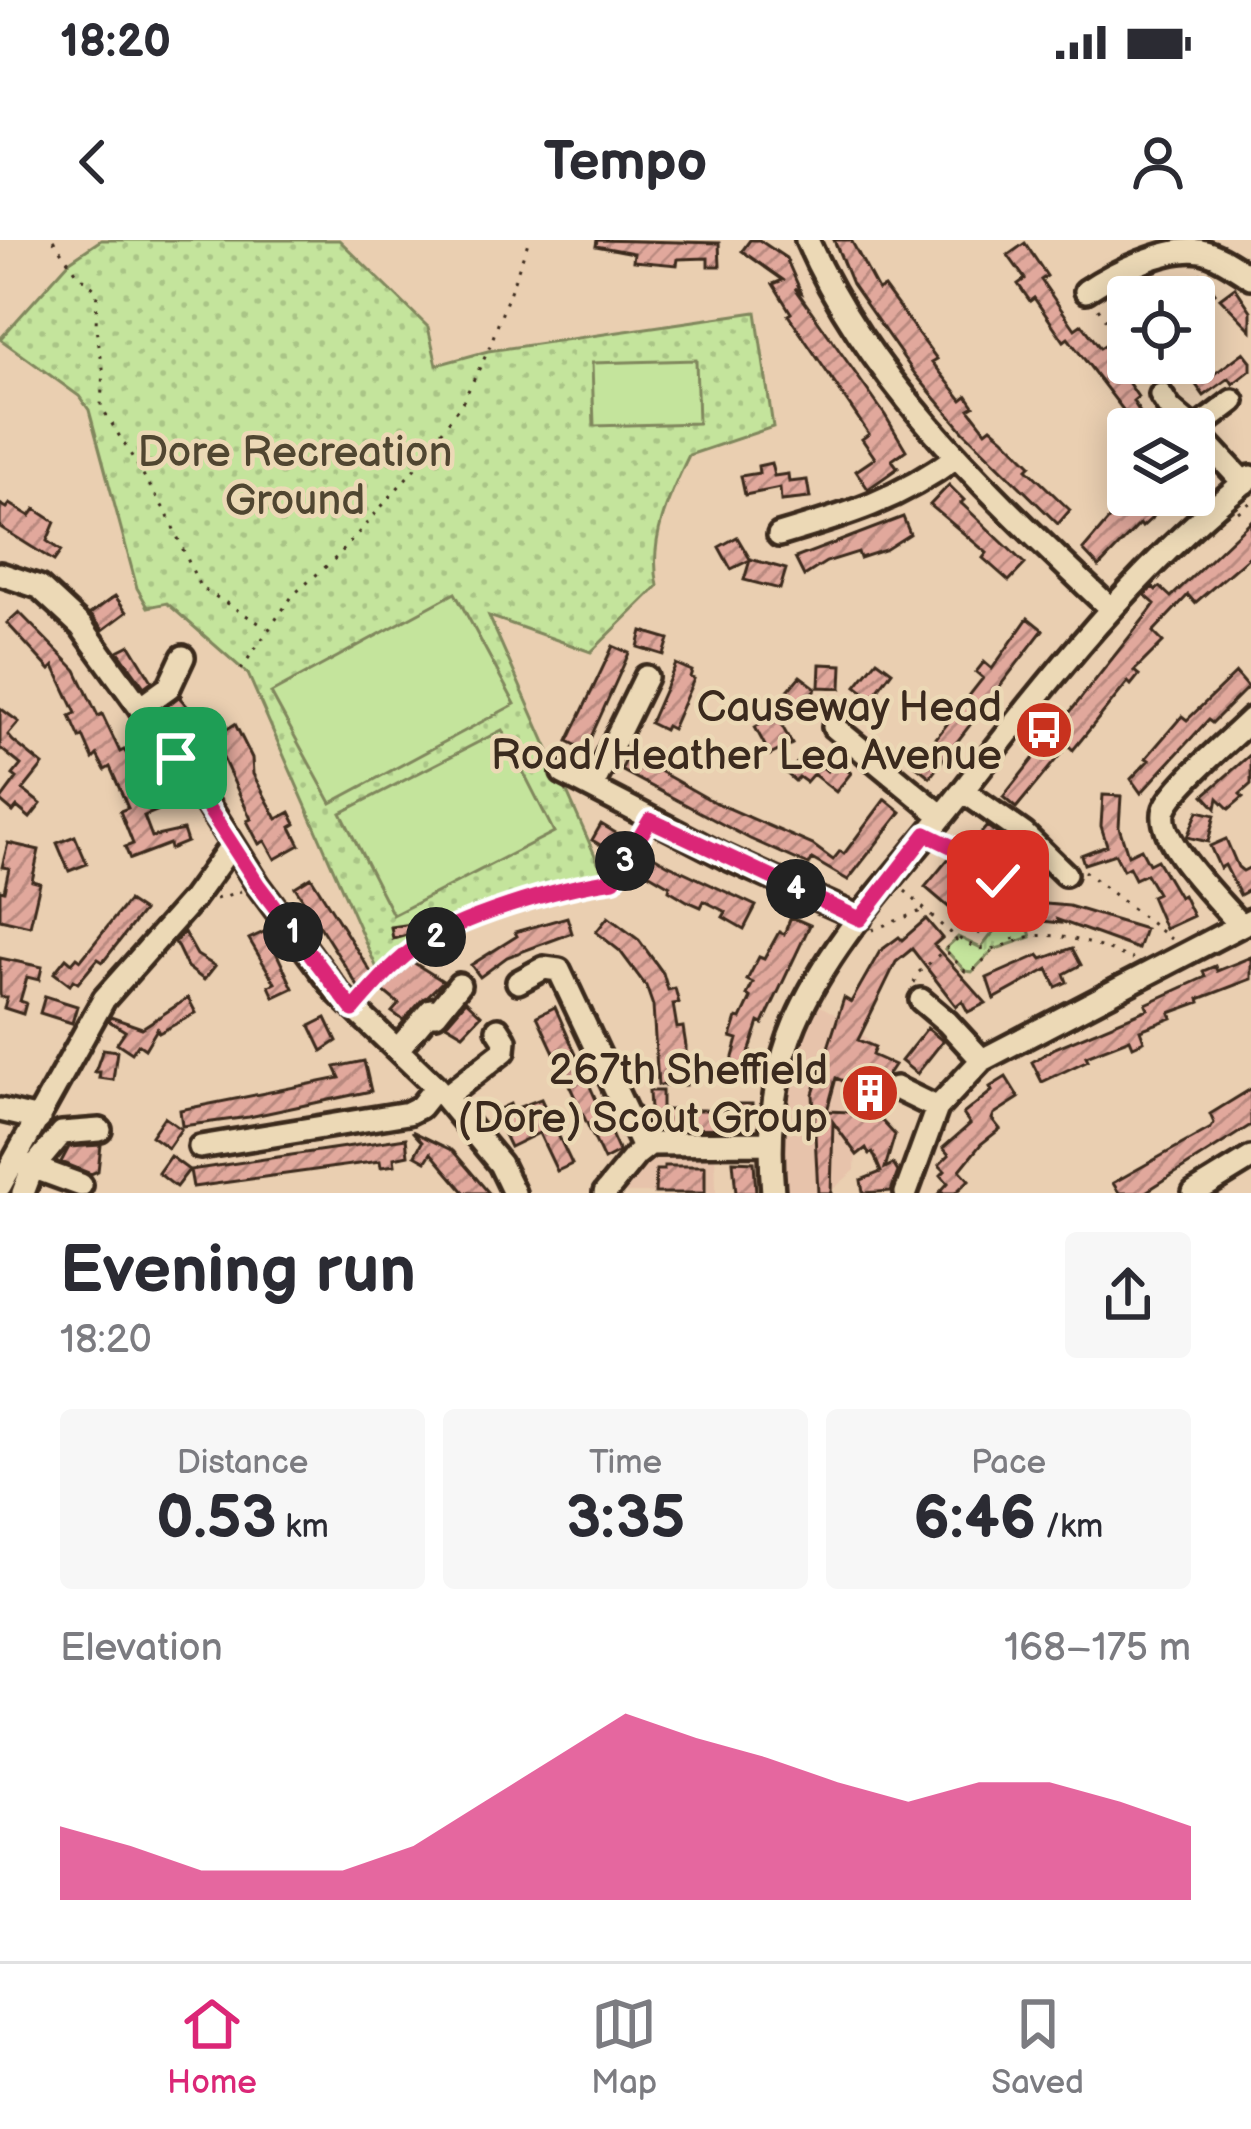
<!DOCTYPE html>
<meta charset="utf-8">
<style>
body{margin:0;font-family:"Balsamiq Sans",sans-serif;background:#f7f7f7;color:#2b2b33;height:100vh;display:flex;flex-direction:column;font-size:45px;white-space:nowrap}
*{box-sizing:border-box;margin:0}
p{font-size:39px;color:#7c7c81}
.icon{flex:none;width:66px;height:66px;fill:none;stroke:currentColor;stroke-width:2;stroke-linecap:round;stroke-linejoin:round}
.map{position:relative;height:953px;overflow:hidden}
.drawer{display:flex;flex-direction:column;background:#fff;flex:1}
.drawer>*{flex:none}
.fabs{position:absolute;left:1107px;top:36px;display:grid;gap:24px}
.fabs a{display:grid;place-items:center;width:108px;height:108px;border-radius:12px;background:#fff;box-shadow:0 6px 30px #0003;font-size:60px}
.pin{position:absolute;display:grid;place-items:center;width:102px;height:102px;color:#fff;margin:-51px;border-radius:24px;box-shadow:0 6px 18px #0006}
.km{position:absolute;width:60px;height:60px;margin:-30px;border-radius:50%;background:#222;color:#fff;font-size:33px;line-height:60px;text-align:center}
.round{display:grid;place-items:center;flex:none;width:126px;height:126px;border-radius:12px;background:#f7f7f7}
.head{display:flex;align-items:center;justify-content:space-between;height:204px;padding:0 60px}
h1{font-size:66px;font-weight:700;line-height:90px}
.stats{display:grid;grid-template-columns:repeat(3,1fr);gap:18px;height:204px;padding:12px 60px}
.stats div{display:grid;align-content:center;border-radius:12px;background:#f7f7f7;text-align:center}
.stats b{font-size:60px;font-weight:700}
.stats small{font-size:33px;font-weight:400}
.stats p{font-size:33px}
.chart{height:336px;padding:24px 60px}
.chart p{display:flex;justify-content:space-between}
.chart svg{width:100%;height:216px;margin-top:12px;fill:#db2777;opacity:.7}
.status{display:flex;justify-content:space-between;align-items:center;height:84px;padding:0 60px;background:#fff;direction:ltr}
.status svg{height:33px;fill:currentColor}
header{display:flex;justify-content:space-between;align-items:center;height:156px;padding:0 60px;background:#fff;font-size:54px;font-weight:700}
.tabs{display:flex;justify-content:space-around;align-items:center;height:168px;border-top:3px solid #e1e1e2;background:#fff;font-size:33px;color:#7c7c81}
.tabs a{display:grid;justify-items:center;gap:6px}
.tabs .selected{color:#db2777}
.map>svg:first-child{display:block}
.built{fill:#e7c3ab}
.grass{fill:url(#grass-tufts);stroke:#80875d;stroke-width:3}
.park{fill:url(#park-dots);stroke:#80875d;stroke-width:3}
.garden{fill:#c4e49c;stroke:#80875d;stroke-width:3}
.building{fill:url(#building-hatch);stroke:#3b2a1e;stroke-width:3;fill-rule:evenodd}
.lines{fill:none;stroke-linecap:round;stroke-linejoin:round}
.minor-casing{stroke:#3b2a1e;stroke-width:30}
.path{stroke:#3b2a1e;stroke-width:3;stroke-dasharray:3 9;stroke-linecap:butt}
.minor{stroke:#ecd9b6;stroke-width:21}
.route-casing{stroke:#fff;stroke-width:24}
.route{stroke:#db2777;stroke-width:15}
.labels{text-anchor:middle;stroke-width:9;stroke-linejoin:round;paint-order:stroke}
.park-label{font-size:42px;fill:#504631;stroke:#ecd9b6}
.poi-label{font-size:42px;fill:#3b2a1e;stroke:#ecd9b6;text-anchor:end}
</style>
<div class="status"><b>18:20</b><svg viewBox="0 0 49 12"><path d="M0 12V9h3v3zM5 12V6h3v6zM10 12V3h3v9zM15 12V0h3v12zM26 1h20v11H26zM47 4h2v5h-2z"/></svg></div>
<header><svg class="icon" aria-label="back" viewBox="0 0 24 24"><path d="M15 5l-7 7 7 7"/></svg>Tempo<svg class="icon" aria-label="person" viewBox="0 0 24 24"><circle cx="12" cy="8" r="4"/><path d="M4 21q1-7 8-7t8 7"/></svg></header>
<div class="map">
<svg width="1251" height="953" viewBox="0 0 1251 953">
<defs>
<pattern id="grass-tufts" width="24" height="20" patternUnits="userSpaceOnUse" patternTransform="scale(3)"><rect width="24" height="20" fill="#c4e49c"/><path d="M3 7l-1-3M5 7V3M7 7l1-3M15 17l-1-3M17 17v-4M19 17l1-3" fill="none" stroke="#a9c486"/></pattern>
<pattern id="park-dots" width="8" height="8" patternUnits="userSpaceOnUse" patternTransform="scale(3)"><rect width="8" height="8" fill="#c4e49c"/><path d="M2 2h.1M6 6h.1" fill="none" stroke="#a9c486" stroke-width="1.8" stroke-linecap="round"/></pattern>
<pattern id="building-hatch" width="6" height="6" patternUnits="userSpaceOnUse" patternTransform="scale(3)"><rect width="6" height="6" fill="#e1a89c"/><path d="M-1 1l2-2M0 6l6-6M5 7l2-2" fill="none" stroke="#b8897f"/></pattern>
</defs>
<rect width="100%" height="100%" fill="#eacfb1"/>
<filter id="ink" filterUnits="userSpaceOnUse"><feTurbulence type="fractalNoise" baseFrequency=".00833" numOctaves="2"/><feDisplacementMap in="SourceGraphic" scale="24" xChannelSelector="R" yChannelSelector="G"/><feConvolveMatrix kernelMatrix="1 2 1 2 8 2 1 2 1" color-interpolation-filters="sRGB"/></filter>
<g filter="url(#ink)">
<path class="built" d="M 807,758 L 855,786 L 875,807 L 848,871 L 850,878 L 857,878 L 855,930 L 831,951 L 773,953 L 771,919 Z
M 715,904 L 716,953 L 605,953 L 636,915 Z"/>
<path class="grass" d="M 1023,667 L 1031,697 L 993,710 L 972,732 L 965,731 L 945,709 L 958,697 L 981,708 L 1004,679 Z"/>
<path class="park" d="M 101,0 L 339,0 L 428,87 L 437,125 L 488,111 L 756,72 L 773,187 L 689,215 C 669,256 648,300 658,346 L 591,412 L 489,376 L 605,638 C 537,649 440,678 391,726 L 387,719 L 379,733 L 248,434 L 167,363 L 148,367 L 137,348 L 89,170 L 79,156 L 0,99 L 70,21 Z"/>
<path class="garden" d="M 696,120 L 698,183 L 594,186 L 592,123 Z
M 455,353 L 515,464 L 331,563 L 271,453 Z
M 502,490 L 554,592 L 393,675 L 341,573 Z"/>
<path class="building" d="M 597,0 L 719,3 L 720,26 L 708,26 L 708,18 L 678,19 L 677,25 L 633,21 L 634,13 L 596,6 Z
M 750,0 L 759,0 L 786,18 L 801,52 L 795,48 L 885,175 L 906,210 L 892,220 L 898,228 L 868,249 L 856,231 L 875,218 L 862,199 L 869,194 L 788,75 L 791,73 L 773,44 L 783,40 L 742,11 Z
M 834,0 L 851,0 L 878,50 L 884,47 L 937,119 L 932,122 L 962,160 L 967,156 L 974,166 L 969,169 L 986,191 L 991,187 L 1003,197 L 1031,225 L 1027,229 L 1070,270 L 1058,284 L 963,191 L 915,134 L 852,44 Z
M 1025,3 L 1047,36 L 1041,40 L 1075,89 L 1082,84 L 1100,108 L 1106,104 L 1116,119 L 1128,111 L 1128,142 L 1138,157 L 1133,161 L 1150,189 L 1128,189 L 1126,194 L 1115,178 L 1124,171 L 1068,98 L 1064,101 L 1034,58 L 1030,61 L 1018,44 L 1025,39 L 1008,15 Z
M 1201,34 L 1215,53 L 1201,63 L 1197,57 L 1188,57 L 1181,48 Z
M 1235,47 L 1251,71 L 1251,90 L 1220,58 Z
M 1194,111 L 1212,136 L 1244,112 L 1251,121 L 1251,130 L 1233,144 L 1229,138 L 1204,156 L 1180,123 L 1194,123 Z
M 771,223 L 774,236 L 788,234 L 789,242 L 807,240 L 810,258 L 781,261 L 780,248 L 745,255 L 741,236 L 759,233 L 758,226 Z
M 949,245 L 964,260 L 961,263 L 1025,324 L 1009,341 L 983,318 L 987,313 L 930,265 Z
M 1130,255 L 1140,255 L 1154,270 L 1150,273 L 1153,277 L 1142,287 L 1140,284 L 1099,327 L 1083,310 Z
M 0,264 L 7,268 L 10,264 L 30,276 L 35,269 L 55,282 L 47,301 L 61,311 L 54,321 L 0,287 Z
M 903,277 L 910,294 L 885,310 L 860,318 L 858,312 L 826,322 L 804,336 L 795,318 Z
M 1251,281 L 1251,315 L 1195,363 L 1188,355 L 1153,392 L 1163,402 L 1134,431 L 1139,435 L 1131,445 L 1128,442 L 1073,510 L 1068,505 L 1016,568 L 1003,557 L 1149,372 L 1155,364 L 1145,355 L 1153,347 L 1156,350 L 1160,347 L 1171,357 Z
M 737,297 L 750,319 L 786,329 L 780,349 L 744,340 L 750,320 L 731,329 L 719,307 Z
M 115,356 L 127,372 L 103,390 L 90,374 Z
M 19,372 L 76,430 L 98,476 L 102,474 L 120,512 L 124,510 L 134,525 L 149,560 L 160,556 L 164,568 L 144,576 L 152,597 L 183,590 L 187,602 L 170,609 L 169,604 L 130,619 L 125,607 L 133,604 L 120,571 L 128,568 L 110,527 L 105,530 L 97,515 L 93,519 L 83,496 L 80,498 L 70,476 L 76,473 L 54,426 L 50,430 L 7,383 Z
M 1028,378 L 1043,390 L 930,537 L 915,525 L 983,438 L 976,432 L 984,422 L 992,429 Z
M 642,391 L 669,399 L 664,415 L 638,407 Z
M 130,405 L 152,441 L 144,447 L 118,411 Z
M 613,406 L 629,413 L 585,510 L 568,501 Z
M 877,420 L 892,431 L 872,458 L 856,446 Z
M 676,424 L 692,431 L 690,437 L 694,439 L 672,489 L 666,486 L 664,490 L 650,483 Z
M 820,424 L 842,425 L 841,448 L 819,447 Z
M 1236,433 L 1248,447 L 1212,483 L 1208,480 L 1141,553 L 1131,539 L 1149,520 L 1146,518 L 1182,476 L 1187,480 Z
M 800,436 L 816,448 L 782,486 L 792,504 L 770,515 L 755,487 L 772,478 L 768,474 Z
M 182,454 L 180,458 L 194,474 L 178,488 L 162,470 Z
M 0,468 L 19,482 L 8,495 L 13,501 L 43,525 L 23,550 L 41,564 L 30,578 L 17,567 L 13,572 L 0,561 L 17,538 L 13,535 L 21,525 L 0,508 Z
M 223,483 L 227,489 L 235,484 L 252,518 L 253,534 L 277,579 L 290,572 L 296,584 L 291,587 L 300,605 L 275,619 L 265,601 L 259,604 L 247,581 L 251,579 L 210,490 Z
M 806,513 L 827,531 L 835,521 L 851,533 L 836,552 L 813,534 L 806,542 L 799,537 L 795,541 L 787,534 Z
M 629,514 L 712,561 L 813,605 L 833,620 L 840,611 L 844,614 L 885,559 L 901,572 L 848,640 L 812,619 L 809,625 L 750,599 L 621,530 Z
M 1251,514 L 1251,544 L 1240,554 L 1243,557 L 1229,569 L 1218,558 L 1216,568 L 1204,555 Z
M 1103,555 L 1121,556 L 1119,587 L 1128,615 L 1141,609 L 1149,624 L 1157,620 L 1179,657 L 1183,655 L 1193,676 L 1165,689 L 1151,656 L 1157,653 L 1146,634 L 1135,639 L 1129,627 L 1123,630 L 1115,614 L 1084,624 L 1081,615 L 1107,605 L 1101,586 Z
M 1198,571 L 1215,575 L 1208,602 L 1187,597 Z
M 601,584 L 667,624 L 756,666 L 744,689 L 723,677 L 726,672 L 704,661 L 701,667 L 687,661 L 669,650 L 670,646 L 592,600 Z
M 987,586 L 999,595 L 958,644 L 998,670 L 979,693 L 925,647 L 955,611 L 958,614 L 968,601 L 972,604 Z
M 75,596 L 87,624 L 69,631 L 57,603 Z
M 1226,599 L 1238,627 L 1243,631 L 1251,627 L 1251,649 L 1240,655 L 1225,625 L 1220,628 L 1210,606 Z
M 8,603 L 39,610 L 32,641 L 40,643 L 30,686 L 0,679 L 0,650 L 4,651 L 9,628 L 2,627 Z
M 311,637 L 374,737 L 359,748 L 295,647 Z
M 128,661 L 143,671 L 103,722 L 98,719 L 78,743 L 73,740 L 70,745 L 54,733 L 66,718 L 72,723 L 77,717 L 81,720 Z
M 1034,663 L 1069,666 L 1145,689 L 1138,709 L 1058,680 L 1060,683 L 1032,680 Z
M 437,674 L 442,685 L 393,699 L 391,687 L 425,682 L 424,679 Z
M 567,677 L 572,693 L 507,717 L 480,737 L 471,725 L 517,696 L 515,692 Z
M 608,677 L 639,700 L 663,733 L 668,750 L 675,748 L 679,763 L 673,764 L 677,788 L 683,787 L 686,806 L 686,845 L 658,845 L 653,766 L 646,746 L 620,711 L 596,692 Z
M 791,677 L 810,685 L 763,784 L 759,782 L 748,816 L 760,819 L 751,847 L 727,839 L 738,799 L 731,797 L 737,778 L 741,779 L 751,758 L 747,755 L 753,743 L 747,740 L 759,717 L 764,719 L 779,692 L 784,694 Z
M 926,679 L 942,698 L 934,705 L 986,763 L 968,772 L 962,761 L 956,766 L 912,709 L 896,722 L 858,800 L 875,807 L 872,815 L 894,825 L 882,843 L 878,866 L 887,869 L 882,881 L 895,895 L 885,928 L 893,924 L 898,932 L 891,951 L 863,953 L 861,940 L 881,932 L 873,913 L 869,914 L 866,908 L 857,915 L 833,882 L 831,953 L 818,953 L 813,854 L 844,758 L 851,762 L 880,711 L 899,697 L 902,700 ZM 836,838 L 860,848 L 850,872 L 827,871 Z
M 266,691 L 293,748 L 274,757 L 269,746 L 275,743 L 249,699 Z
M 184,692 L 197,715 L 215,726 L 204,740 L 187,727 L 175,702 Z
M 1072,708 L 1081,725 L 1064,734 L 1067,742 L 1056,747 L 1048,729 L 994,759 L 987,738 L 1039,715 L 1042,719 Z
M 1251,717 L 1251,739 L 1199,759 L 1200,762 L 1170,773 L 1172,778 L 1140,790 L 1144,801 L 1133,806 L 1130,799 L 1086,816 L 1088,820 L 1042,842 L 1032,822 L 1055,808 L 1148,769 L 1146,764 L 1205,737 L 1203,731 L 1215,726 L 1217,731 Z
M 0,718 L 42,727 L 39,740 L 27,737 L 20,761 L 26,763 L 23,774 L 4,768 L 7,757 L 0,757 Z
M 408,719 L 443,741 L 403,780 L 392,772 L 399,764 L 382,750 Z
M 45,756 L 77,766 L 72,783 L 40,773 Z
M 188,758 L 196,773 L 159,793 L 157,789 L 145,809 L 138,804 L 132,813 L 117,803 L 125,791 L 109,781 L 111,777 L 142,788 Z
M 466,761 L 481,775 L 463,794 L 446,784 Z
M 555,767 L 619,912 L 604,920 L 537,776 Z
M 326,778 L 337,801 L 322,811 L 310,786 Z
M 927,788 L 943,801 L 917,834 L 901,821 Z
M 103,809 L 117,811 L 113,840 L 99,838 L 100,832 L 95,832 Z
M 364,821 L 371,851 L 249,877 L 182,886 L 180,870 L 340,838 L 335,827 Z
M 1006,837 L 1019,858 L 994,874 L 992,879 L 1000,889 L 981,904 L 960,930 L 969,940 L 955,953 L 939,953 L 948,943 L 941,935 L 945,931 L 939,925 L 949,915 L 943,908 L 970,884 L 963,874 L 992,851 L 990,847 Z
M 1251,849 L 1251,885 L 1144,953 L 1119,953 L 1113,943 L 1211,888 L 1214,883 L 1210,874 Z
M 649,851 L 662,851 L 662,870 L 739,870 L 739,864 L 752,864 L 752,888 L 651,889 Z
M 541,859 L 572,924 L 557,931 L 539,893 L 510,907 L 493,872 L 510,864 L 512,870 Z
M 164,877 L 181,889 L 168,908 L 151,896 Z
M 412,891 L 453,911 L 489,953 L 465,953 L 431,913 L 426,921 L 415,915 L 422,902 Z
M 406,898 L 408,915 L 394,918 L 395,925 L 381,927 L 380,921 L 193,947 L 190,930 Z
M 101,905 L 98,931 L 91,934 L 61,922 L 69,907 Z
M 170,916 L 189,930 L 176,947 L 158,933 Z
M 733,921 L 754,922 L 756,953 L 736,953 Z
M 664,926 L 705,926 L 705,953 L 655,953 L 656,930 L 664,930 Z"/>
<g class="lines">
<g class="minor-casing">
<path id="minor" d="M 807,0 C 873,149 996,259 1111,369
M 1086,51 C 1113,33 1167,6 1201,11 C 1218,14 1236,28 1251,37
M 1161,155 L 1170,169 L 1194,189
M 1194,189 L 1244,243
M 1195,190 L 1233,161
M 779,295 C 847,275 898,260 956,217
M 0,334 L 39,347 L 81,386 L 191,538 L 258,645 L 339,754 L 436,847 L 500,924 L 514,953
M 140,468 L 169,447 L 183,417
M 834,487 L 942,576
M 563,533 L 725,617 L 860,678
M 592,547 L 646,437
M 963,551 L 1024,594 L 1065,634
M 1240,685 C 1221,662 1154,599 1165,569 C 1173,547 1232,498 1251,479
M 518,742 L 544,728 L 559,730 L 643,908
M 921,760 L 947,782 L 982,820
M 398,809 L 431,770 L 436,774 L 459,745
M 896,848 L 937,868
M 445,857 L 504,811 L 505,800 L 498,789
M 0,870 L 39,879
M 200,907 L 408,873 L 420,867 L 436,847
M 21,923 L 81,945
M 0,946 L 104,759 L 192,660 L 231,606
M 23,953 L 32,929 L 62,893 L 100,890
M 605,953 L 636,915 L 650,904 L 771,903
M 773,953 C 768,895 772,837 795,783 C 832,696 904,627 961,553 C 1048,441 1138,325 1251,237
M 906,953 L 937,868 L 982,820 L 1251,680
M 1194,953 L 1251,918"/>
</g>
<path class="path" d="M 53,0 L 76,32 L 97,51 L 96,89 L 103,128 L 101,166 L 167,274 L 200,347 L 267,388
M 1098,68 C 1121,101 1112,113 1147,143
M 1238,272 L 1251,262
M 241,429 L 293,355 L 338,316 L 417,226 L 463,161 L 488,111 L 529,0
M 944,604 C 985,620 997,663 1014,700
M 975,627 L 973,642 L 982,650 C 999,646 1008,628 1024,621
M 1084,631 L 1171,699
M 905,651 C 927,670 951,700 979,708 C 999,713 1014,699 1033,696 C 1067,692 1102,708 1133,719
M 216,659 L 241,651
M 872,690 L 924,670
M 947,712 L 965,731 L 972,732 L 992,712
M 914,743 L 918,733 L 957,699
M 364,757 C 379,741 393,724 411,711 C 452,678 561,647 614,640 L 642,592"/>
<use href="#minor" class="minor"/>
</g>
</g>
<g class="lines" filter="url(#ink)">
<g class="route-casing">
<path id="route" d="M 176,518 L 258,645 L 353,770 C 371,749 390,727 412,710 C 454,678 561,647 614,640 L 650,580 L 860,679 L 926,594 L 959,610 L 991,648 L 998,641"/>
</g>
<use href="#route" class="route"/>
</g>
<defs>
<g id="bus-disc" transform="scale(3)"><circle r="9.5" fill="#c8321e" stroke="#ecd9b6"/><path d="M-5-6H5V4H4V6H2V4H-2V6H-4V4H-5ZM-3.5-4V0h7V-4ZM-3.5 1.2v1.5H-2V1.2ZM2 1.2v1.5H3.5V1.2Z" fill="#fff"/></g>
<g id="building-disc" transform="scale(3)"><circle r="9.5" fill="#c8321e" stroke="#ecd9b6"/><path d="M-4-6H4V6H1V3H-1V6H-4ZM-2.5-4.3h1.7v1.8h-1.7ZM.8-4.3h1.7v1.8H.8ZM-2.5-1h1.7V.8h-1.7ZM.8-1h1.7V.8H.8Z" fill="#fff"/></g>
</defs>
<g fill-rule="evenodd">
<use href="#bus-disc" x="1044" y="490"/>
<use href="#building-disc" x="870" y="853"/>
</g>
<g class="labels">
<g class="park-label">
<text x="295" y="226">Dore Recreation<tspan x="295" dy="48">Ground</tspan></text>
</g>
<g class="poi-label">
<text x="1002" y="481">Causeway Head<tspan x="1002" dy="48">Road/Heather Lea Avenue</tspan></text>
<text x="828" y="844">267th Sheffield<tspan x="828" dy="48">(Dore) Scout Group</tspan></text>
</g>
</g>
</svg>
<div class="fabs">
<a><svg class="icon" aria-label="locate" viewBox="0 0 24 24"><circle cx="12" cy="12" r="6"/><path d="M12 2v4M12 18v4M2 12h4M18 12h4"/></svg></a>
<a><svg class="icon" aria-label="layers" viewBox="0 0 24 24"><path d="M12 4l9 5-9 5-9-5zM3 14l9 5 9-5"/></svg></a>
</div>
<div class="pin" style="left:176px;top:518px;background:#1e9e55"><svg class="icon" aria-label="arrive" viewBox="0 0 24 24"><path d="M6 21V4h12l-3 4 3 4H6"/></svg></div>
<div class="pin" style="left:998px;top:641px;background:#d93025"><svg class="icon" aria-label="check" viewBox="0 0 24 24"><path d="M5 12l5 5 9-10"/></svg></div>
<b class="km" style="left:293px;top:692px">1</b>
<b class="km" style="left:436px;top:697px">2</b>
<b class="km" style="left:625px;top:621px">3</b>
<b class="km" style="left:796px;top:649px">4</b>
</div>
<section class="drawer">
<div class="head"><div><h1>Evening run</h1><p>18:20</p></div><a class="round"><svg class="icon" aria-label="share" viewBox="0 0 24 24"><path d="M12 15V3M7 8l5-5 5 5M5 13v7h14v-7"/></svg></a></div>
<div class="stats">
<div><p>Distance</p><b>0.53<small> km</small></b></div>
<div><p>Time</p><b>3:35</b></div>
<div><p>Pace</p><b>6:46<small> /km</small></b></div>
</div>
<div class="chart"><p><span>Elevation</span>168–175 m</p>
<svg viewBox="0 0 160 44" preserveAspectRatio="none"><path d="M0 44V29L10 33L20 38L30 38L40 38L50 33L60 24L70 15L80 6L90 11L100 15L110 20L120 24L130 20L140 20L150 24L160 29V44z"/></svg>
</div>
</section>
<nav class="tabs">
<a class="selected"><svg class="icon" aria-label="home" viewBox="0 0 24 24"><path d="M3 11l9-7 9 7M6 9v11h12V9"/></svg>Home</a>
<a><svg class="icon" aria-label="map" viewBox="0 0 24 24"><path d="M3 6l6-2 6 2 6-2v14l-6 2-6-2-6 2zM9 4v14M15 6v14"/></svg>Map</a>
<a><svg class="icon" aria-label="saved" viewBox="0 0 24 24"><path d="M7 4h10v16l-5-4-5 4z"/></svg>Saved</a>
</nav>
